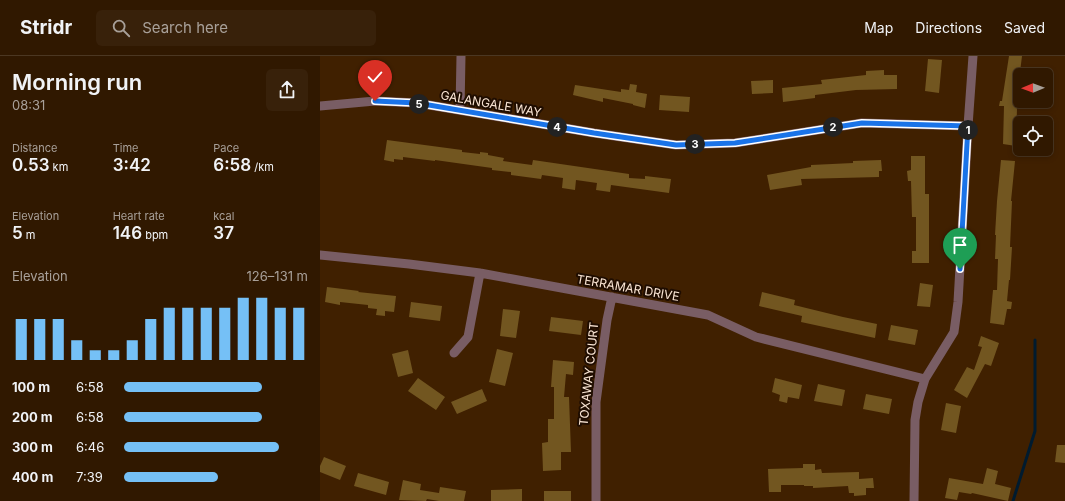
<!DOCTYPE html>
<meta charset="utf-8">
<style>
body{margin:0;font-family:Inter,sans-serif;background:#38210a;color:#f1f3f6;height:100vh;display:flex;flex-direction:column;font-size:15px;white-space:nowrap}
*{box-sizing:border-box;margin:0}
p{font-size:13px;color:#a8a099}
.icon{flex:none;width:22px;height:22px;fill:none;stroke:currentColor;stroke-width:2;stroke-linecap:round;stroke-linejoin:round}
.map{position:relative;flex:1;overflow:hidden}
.panel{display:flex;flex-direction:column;background:#301800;width:320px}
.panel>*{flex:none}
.needle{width:26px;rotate:269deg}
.fabs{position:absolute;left:693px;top:12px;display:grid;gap:8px}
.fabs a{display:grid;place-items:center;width:40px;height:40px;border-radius:6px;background:#301800;box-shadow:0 2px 6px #0003,0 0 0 1px #4b3722;font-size:20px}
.pin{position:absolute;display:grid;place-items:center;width:34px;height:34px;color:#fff;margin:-41px -17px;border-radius:50% 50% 50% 0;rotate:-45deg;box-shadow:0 0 4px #0007}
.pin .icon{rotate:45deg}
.km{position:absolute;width:20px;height:20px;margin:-10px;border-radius:50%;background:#222;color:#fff;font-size:11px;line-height:20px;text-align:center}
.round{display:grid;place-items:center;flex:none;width:42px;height:42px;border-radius:6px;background:#38210a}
.headline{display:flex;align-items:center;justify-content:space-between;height:68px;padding:0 12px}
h1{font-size:22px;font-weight:600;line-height:30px}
.figures{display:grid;grid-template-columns:repeat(3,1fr);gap:6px;height:68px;padding:4px 12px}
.figures div{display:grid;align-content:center}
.figures b{font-size:17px;font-weight:600}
.figures small{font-size:11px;font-weight:400}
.figures p{font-size:11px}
.chart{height:112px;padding:8px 12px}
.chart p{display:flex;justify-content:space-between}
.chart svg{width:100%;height:72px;margin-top:4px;stroke:#75c0f6;stroke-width:6}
ul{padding:0 12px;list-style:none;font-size:13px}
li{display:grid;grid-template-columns:64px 48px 1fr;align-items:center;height:30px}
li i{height:10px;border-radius:5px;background:#75c0f6}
header{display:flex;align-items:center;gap:24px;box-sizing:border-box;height:56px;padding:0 20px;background:#301800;border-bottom:1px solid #4b3722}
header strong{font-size:19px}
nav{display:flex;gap:22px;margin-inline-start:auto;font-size:14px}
.search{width:280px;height:36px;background:#38210a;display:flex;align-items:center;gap:10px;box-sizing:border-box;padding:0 14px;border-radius:6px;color:#a8a099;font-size:15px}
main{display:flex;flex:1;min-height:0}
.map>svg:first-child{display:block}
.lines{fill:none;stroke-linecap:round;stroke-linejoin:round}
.stream{stroke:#001b2f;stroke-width:3}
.building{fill:#725620}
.minor{stroke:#795d64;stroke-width:9}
.route-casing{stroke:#fff;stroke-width:8}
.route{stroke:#1a73e8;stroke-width:5}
.labels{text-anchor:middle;stroke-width:4;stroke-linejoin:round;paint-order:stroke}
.street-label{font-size:12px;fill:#fbe6d4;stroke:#1f0d00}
</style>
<header>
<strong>Stridr</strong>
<div class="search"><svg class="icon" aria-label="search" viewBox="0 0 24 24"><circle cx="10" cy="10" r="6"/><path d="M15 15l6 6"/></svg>Search here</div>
<nav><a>Map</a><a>Directions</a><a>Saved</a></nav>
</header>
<main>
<section class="panel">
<div class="headline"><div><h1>Morning run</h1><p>08:31</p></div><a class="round"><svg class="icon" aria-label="share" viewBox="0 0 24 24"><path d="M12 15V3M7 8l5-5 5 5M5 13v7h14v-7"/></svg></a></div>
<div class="figures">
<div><p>Distance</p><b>0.53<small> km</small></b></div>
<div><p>Time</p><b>3:42</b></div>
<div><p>Pace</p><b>6:58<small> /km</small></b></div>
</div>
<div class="figures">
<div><p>Elevation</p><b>5<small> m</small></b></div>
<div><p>Heart rate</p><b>146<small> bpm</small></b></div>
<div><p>kcal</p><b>37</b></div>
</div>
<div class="chart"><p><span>Elevation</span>126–131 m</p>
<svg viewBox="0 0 160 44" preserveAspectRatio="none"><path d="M5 44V19M15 44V19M25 44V19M35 44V32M45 44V38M55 44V38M65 44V32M75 44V19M85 44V12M95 44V12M105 44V12M115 44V12M125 44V6M135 44V6M145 44V12M155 44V12"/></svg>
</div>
<ul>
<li><b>100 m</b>6:58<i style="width:75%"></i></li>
<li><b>200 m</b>6:58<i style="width:75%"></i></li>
<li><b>300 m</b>6:46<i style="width:84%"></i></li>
<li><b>400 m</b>7:39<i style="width:51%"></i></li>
</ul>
</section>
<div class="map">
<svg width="745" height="445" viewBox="0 0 745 445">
<rect width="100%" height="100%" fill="#402000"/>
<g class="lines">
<path class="stream" d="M 693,445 L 715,375 L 715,284"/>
</g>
<path class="building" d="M 689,0 L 702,0 L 698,32 L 700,32 L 700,45 L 703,45 L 702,53 L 697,52 L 696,90 L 683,88 L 684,50 L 679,50 L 680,45 L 682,45 Z
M 608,3 L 622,4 L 619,37 L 605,35 Z
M 564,14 L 564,19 L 577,19 L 577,33 L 536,34 L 495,39 L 495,42 L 463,46 L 462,32 L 502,28 L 501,24 L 546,19 L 546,15 Z
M 453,24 L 453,37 L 432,38 L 431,25 Z
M 310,28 L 317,29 L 316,36 L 327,38 L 325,52 L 313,49 L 313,48 L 283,42 L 283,46 L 253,39 L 255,29 L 301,36 L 301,33 L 309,34 Z
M 340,39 L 370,41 L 369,56 L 339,54 Z
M 67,84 L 142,94 L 142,96 L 160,98 L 160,96 L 168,97 L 168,99 L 184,102 L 183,105 L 212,109 L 213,104 L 309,118 L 309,122 L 325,123 L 325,120 L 351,123 L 349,137 L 291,129 L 290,136 L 276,134 L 277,127 L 256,124 L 255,134 L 242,132 L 243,122 L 222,119 L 221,123 L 191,119 L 191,116 L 172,114 L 172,112 L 115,104 L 115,105 L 83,101 L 83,104 L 74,103 L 74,106 L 64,104 Z
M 591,100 L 605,100 L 605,138 L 609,138 L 609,207 L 592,207 L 592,195 L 596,195 L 596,161 L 592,161 L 591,125 L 588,125 L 587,115 L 591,114 Z
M 561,104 L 562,115 L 559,115 L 559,121 L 481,123 L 482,129 L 450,134 L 447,119 L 491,111 L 491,109 L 533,107 L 533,105 Z
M 681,104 L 695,105 L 691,145 L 692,145 L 690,191 L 692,191 L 690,224 L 689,224 L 687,245 L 692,246 L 691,253 L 687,253 L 684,269 L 670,267 L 673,234 L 677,234 L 678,203 L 675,203 L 676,179 L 675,179 L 677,145 Z
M 600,227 L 613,229 L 610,251 L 597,250 Z
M 7,231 L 39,235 L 38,236 L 76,240 L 74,256 L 65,255 L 65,260 L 56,259 L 57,253 L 48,252 L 48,249 L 20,246 L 20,249 L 5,246 Z
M 442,236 L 475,244 L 474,249 L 523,261 L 557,268 L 555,282 L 481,266 L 482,260 L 439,250 Z
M 91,246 L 122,250 L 120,265 L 89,261 Z
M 183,253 L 200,255 L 196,282 L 180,280 Z
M 231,261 L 263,265 L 261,279 L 229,275 Z
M 571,269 L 598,274 L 595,289 L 568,284 Z
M 661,280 L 679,287 L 671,310 L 665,308 L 647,342 L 634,334 L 647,311 L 654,314 L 662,291 L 658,290 Z
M 177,293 L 193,297 L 185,330 L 169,326 Z
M 88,294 L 93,317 L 78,321 L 72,298 Z
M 233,304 L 254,306 L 253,319 L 246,318 L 244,341 L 249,341 L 251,396 L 241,396 L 241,414 L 223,415 L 222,387 L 228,386 L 228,363 L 234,363 L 234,331 L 231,331 Z
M 98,322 L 125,341 L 116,354 L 88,335 Z
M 455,322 L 482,329 L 479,343 L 468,341 L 467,347 L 459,345 L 460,339 L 452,336 Z
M 498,328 L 525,334 L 522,350 L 494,345 Z
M 162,333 L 167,345 L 137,358 L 131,346 Z
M 546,338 L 572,343 L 569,358 L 543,353 Z
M 626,347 L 641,350 L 636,377 L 621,374 Z
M 737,389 L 745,389 L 745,407 L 735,406 Z
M 4,401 L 26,410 L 20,424 L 0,416 L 0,410 Z
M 483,408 L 495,408 L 495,414 L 501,413 L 502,417 L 539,416 L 539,423 L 553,422 L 554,432 L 546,432 L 546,439 L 534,440 L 534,437 L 529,437 L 528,430 L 493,432 L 493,430 L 484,430 L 484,429 L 461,429 L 461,436 L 449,436 L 448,413 L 483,412 Z
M 667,412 L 678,415 L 675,428 L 691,432 L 688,445 L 652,437 L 651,438 L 639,436 L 637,444 L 625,442 L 629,422 L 663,428 Z
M 38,417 L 69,426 L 66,439 L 34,430 Z
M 83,424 L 101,428 L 100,434 L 119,437 L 120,431 L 146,435 L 144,445 L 119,445 L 107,443 L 106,445 L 79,444 Z
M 202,433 L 202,445 L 171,445 L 171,434 Z
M 224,435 L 251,435 L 251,445 L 224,445 Z"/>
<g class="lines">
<path class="minor" d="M 0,50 L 55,45 L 97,47 L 274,77 L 356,89 L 415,87 L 542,67 L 648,70
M 140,54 L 141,0
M 0,199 L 89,208 L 160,217 L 388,259 L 436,281 L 605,323
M 134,297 L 148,281 L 160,217
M 276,445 L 276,346 L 287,264 L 292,241
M 594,445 L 595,364 L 598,346 L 605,323 L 634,276 L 638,246 L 648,70 L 653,0"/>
</g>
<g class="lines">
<g class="route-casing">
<path id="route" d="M 55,45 L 97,47 L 274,77 L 356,89 L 415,87 L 542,67 L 648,70 L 640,213"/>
</g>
<use href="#route" class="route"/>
</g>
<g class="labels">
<g class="street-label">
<text transform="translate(171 48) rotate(10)" y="4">GALANGALE WAY</text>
<text transform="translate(308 232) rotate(10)" y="4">TERRAMAR DRIVE</text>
<text transform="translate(269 318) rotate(-84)" y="4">TOXAWAY COURT</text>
</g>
</g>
</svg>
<div class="fabs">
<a><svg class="needle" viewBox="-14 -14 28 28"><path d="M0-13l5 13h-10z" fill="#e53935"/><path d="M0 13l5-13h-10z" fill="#a8a099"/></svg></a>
<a><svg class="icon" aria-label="locate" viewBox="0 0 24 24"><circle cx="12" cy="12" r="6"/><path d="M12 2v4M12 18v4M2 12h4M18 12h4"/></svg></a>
</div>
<div class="pin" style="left:640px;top:213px;background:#1e9e55"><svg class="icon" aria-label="arrive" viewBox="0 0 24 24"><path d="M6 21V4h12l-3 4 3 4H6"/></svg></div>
<div class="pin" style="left:55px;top:45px;background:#d93025"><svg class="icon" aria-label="check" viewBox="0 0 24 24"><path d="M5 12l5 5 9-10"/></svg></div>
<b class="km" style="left:648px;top:74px">1</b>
<b class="km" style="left:513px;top:71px">2</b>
<b class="km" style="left:375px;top:88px">3</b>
<b class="km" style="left:237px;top:71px">4</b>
<b class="km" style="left:99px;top:48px">5</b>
</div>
</main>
